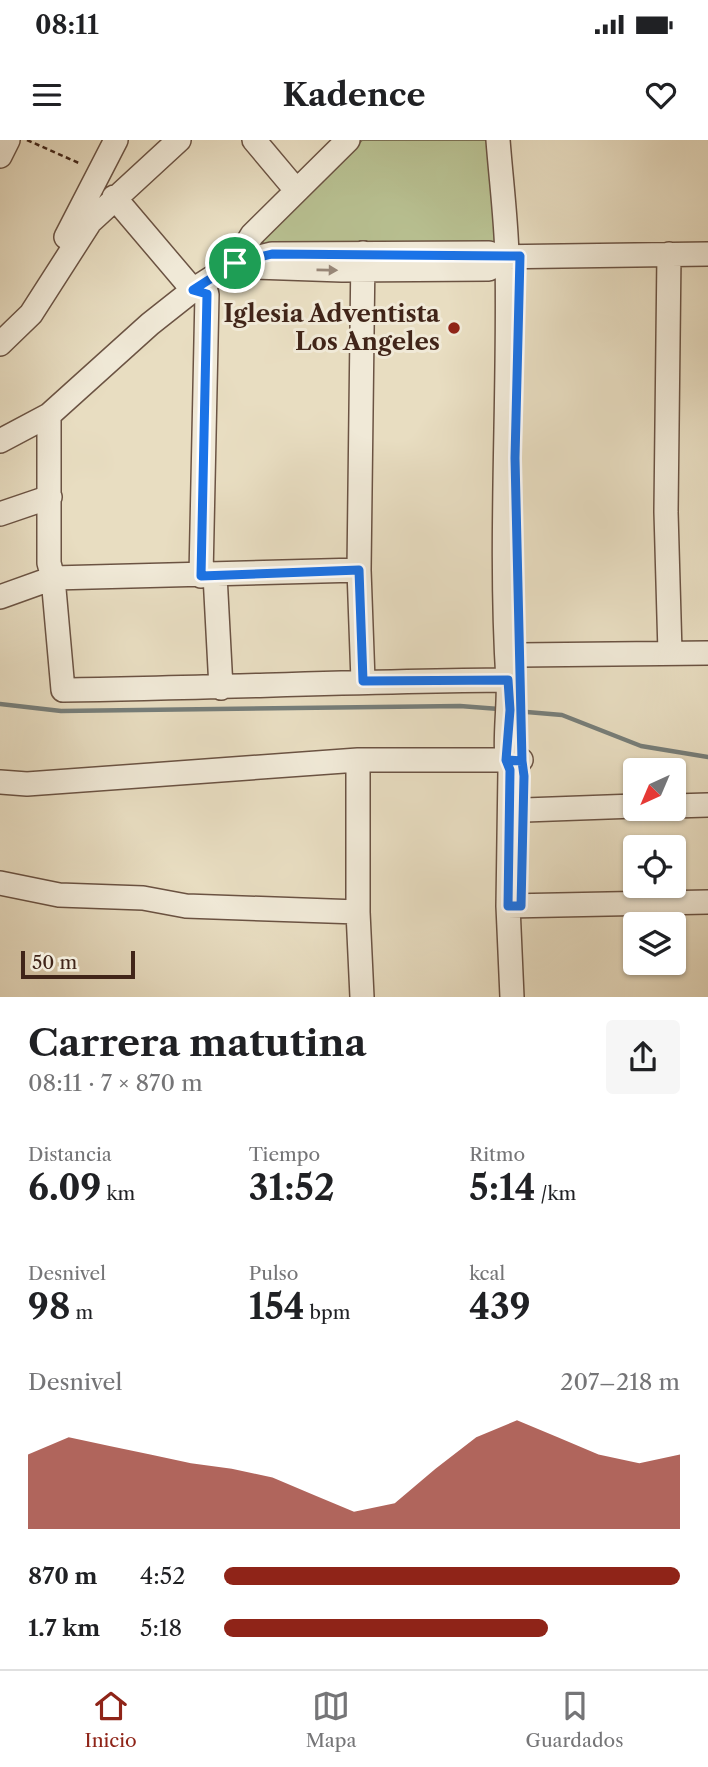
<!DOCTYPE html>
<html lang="es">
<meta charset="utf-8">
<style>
body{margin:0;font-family:"Libre Caslon Text",serif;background:#f6f6f6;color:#202124;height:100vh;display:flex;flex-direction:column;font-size:26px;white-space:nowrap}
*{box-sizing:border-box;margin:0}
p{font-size:23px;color:#757577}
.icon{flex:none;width:38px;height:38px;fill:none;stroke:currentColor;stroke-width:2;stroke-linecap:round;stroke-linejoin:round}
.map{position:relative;height:857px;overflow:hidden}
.side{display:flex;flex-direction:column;background:#fff;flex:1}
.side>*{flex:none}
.needle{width:46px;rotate:224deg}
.buttons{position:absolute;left:623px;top:618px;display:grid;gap:14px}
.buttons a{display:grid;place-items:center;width:63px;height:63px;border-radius:7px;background:#fff;box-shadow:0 2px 5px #0004;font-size:35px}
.scale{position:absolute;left:21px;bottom:18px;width:114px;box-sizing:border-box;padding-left:7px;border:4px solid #412519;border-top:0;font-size:19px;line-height:24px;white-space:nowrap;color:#412519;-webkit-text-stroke:5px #f0e9d7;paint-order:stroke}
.pin{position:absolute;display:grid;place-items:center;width:60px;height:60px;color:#fff;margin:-30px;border:4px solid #fff;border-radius:50%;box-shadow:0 2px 7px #0007}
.round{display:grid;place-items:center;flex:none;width:74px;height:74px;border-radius:7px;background:#f6f6f6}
.overview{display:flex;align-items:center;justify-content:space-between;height:119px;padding:0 28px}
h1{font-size:38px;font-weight:700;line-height:52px}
.figures{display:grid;grid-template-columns:repeat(3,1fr);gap:10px;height:119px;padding:7px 28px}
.figures div{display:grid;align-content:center}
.figures b{font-size:35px;font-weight:700}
.figures small{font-size:19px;font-weight:400}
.figures p{font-size:19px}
.chart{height:196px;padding:14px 28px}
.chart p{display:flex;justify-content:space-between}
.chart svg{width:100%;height:126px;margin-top:7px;fill:#8f2418;opacity:.7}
ul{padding:0 28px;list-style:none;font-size:23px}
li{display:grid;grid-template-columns:112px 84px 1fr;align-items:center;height:52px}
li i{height:18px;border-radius:9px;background:#8f2418}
.status{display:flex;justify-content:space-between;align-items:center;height:49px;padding:0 35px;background:#fff;direction:ltr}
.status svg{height:19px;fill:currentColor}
header{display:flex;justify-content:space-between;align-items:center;height:91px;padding:0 28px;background:#fff;font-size:32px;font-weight:700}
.tab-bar{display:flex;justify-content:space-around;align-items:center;height:98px;border-top:2px solid #e0e0e0;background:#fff;font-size:19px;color:#757577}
.tab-bar a{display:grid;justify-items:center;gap:4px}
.tab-bar .current{color:#8f2418}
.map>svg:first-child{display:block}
.green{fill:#b8c091;stroke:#7c7255;stroke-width:2}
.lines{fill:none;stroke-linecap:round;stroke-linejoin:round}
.stream{stroke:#767e7a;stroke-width:4.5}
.minor-casing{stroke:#6b5343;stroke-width:26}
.path{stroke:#412519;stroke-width:2.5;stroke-dasharray:5 3.5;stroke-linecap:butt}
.minor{stroke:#f0e9d7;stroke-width:23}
.oneway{fill:#988778}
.route-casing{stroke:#fff;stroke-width:14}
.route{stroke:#1a73e8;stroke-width:9}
.poi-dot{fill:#8f2418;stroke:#f0e9d7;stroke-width:2.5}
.labels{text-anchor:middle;stroke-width:6;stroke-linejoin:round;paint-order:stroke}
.poi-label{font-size:24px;font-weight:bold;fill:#412519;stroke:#f0e9d7;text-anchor:end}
</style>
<div class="status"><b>08:11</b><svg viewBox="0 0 49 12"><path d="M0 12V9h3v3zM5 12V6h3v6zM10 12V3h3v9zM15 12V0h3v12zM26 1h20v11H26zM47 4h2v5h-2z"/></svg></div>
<header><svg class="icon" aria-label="menu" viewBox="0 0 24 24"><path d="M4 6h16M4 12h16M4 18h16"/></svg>Kadence<svg class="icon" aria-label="heart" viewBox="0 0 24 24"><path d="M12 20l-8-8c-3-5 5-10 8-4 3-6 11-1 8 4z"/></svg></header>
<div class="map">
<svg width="708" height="857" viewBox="0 0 708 857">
<rect width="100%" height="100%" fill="#e8ddc1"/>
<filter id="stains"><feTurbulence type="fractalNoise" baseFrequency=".00286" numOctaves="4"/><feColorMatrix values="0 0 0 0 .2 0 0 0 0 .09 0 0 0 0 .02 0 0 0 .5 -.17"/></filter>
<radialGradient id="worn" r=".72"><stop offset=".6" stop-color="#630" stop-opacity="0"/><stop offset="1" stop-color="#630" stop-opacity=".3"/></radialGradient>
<path class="green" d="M 362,0 L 491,0 L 498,105 L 262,107 L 263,99 Z"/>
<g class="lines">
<path class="stream" d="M 0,564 L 61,571 L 460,566 L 499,569
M 515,571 L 562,575 L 641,606 L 708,617"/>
<g class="minor-casing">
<path id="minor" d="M 254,0 L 296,50
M 498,0 C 501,39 506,78 507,116 C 510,258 499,399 508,541 C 510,564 502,612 510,630 L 508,766 L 512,857
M 0,16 L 8,0
M 114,57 L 193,150 L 207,154 L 201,436
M 66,97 L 116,0
M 363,113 L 359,430 L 363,541
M 669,114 L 666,372 L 670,513
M 235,123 L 272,114 L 489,113 L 499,117 L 708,114
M 255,127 L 342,130 L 489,129 L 507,116
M 0,204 L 31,174 L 90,82 L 179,0
M 49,275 L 49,423 L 53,438 L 63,550 C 212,548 360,541 508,540
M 0,301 L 49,275 L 150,184 L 193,150 L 235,123 L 252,95 L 348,0
M 0,374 L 50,357
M 215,435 L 221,548
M 0,457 L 53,438 L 359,430
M 519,515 L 708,513
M 358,620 L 358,772 L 362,857
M 0,642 L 27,644 L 358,620 L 521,620
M 674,666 L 708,665
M 525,670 L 635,666
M 0,743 L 59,755 L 143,758 L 186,766 L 358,772
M 508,766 L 708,762"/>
</g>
<path class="path" d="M 27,0 L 81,24"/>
<use href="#minor" class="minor"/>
</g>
<defs><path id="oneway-solid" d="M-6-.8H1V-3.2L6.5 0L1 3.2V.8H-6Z" transform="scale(1.75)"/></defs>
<use class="oneway" href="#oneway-solid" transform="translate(327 130) rotate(1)"/>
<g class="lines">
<g class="route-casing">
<path id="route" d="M 235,123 L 193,150 L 207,154 L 201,436 L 359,430 L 363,541 L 508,540 L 510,570 L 506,620 L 522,621 L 524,636 L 521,766 L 508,766 L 510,630 L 506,620 L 522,621 L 515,318 L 520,116 L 272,114 L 235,123"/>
</g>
<use href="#route" class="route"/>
</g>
<circle class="poi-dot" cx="454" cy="188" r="7"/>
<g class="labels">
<g class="poi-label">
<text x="440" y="182">Iglesia Adventista<tspan x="440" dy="28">Los Angeles</tspan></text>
</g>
</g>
<rect width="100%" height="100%" filter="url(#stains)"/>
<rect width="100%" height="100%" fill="url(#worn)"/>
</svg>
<div class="buttons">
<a><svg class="needle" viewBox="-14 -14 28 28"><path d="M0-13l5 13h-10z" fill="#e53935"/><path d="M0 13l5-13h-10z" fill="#757577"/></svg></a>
<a><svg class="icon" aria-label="locate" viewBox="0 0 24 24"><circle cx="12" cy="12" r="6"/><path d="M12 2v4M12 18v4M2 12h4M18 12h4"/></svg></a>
<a><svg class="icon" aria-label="layers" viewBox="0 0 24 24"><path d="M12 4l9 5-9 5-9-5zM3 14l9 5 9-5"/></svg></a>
</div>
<div class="scale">50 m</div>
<div class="pin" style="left:235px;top:123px;background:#1e9e55"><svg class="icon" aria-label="arrive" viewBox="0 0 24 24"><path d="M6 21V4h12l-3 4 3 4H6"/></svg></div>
</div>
<section class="side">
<div class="overview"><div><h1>Carrera matutina</h1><p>08:11 · 7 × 870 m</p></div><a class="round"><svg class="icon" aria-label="share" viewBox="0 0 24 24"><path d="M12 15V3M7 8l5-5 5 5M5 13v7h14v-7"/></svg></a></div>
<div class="figures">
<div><p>Distancia</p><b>6.09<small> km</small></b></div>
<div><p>Tiempo</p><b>31:52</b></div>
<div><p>Ritmo</p><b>5:14<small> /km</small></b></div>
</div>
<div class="figures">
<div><p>Desnivel</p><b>98<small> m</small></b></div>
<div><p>Pulso</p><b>154<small> bpm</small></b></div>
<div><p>kcal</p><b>439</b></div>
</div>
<div class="chart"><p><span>Desnivel</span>207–218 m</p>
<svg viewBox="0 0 160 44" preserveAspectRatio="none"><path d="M0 44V18L10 12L20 15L30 18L40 21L50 23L60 26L70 32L80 38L90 35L100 23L110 12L120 6L130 12L140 18L150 21L160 18V44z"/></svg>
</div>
<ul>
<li><b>870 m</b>4:52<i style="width:100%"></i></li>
<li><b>1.7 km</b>5:18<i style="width:71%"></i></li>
</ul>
</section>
<nav class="tab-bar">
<a class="current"><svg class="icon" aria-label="home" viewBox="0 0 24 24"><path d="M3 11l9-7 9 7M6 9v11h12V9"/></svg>Inicio</a>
<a><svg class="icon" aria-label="map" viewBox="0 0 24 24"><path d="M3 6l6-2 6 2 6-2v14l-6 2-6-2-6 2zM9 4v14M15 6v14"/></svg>Mapa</a>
<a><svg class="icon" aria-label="saved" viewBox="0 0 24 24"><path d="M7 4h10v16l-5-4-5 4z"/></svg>Guardados</a>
</nav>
